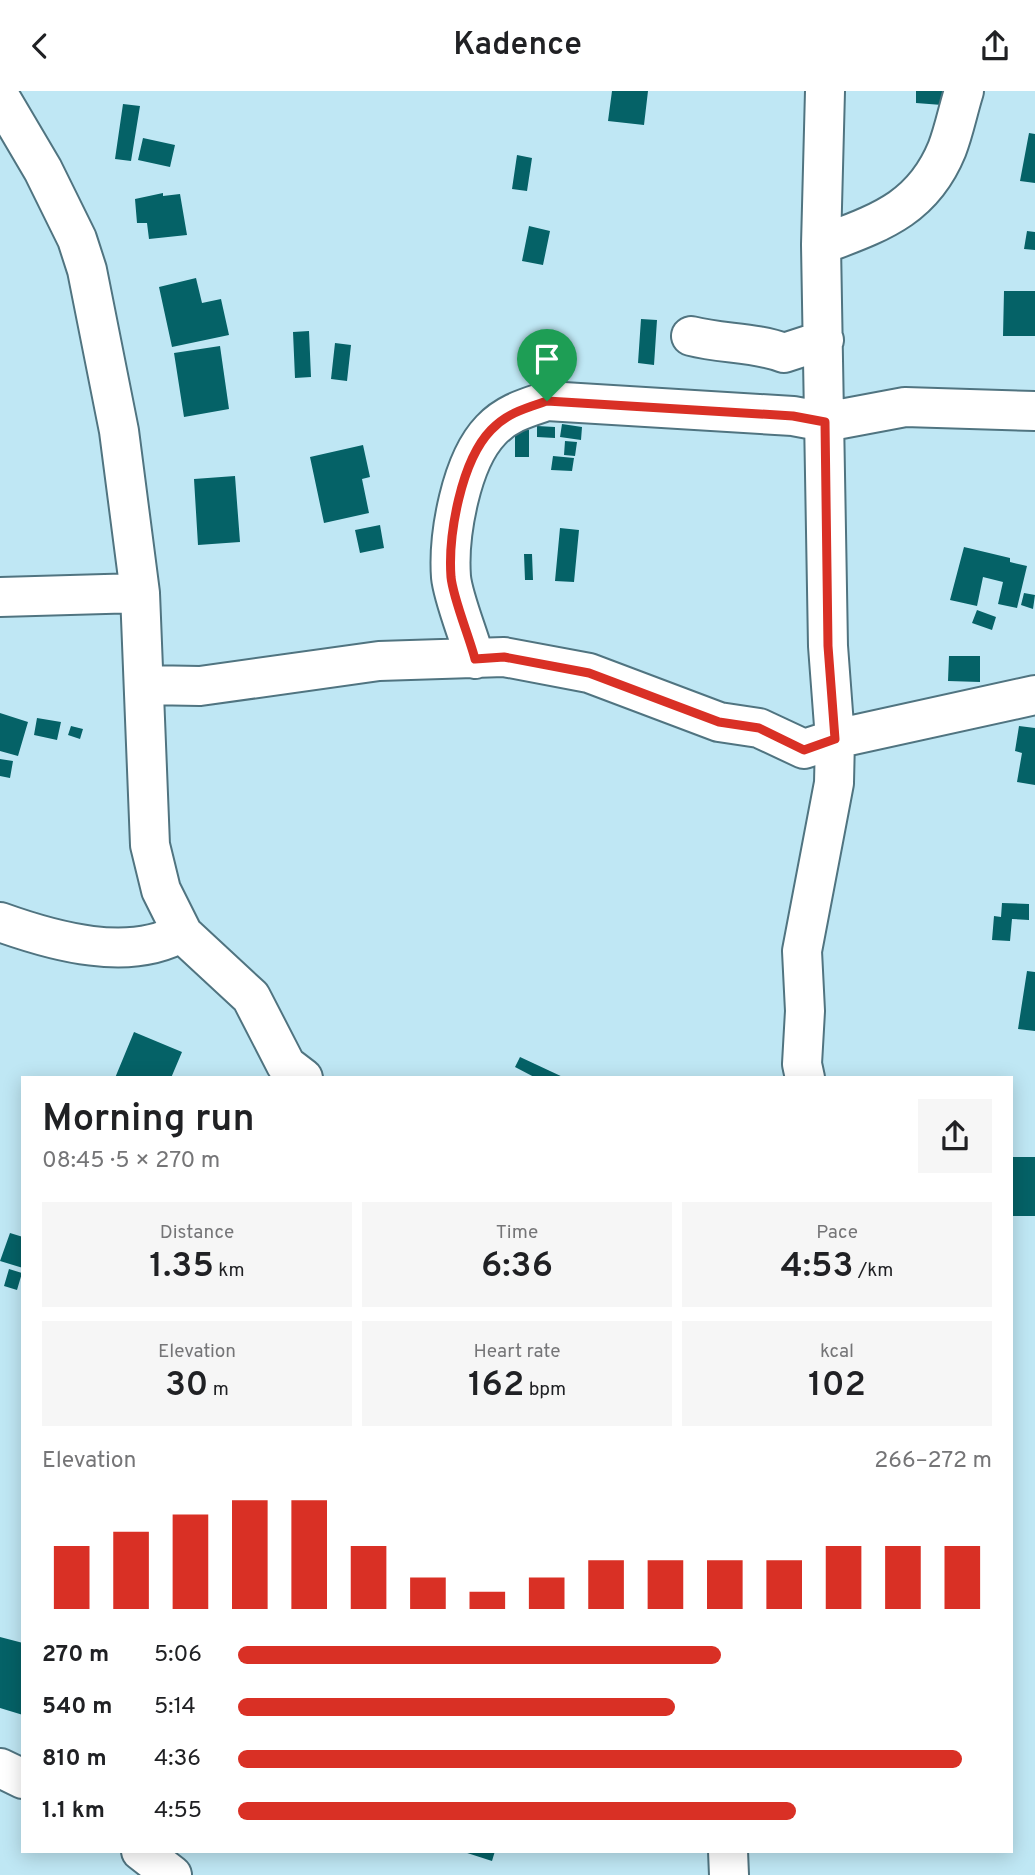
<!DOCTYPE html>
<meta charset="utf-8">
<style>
body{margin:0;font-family:Overpass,sans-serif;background:#f6f6f6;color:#202124;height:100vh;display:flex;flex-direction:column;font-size:26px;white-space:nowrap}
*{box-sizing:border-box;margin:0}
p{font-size:23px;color:#757577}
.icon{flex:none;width:38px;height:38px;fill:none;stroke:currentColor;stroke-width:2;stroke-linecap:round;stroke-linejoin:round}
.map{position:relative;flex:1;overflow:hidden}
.details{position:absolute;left:21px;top:985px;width:992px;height:777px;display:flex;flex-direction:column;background:#fff;border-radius:0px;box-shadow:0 4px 18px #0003}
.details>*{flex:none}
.pin{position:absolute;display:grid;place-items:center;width:60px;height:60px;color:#fff;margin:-72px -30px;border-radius:50% 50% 50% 0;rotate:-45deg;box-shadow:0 0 7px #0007}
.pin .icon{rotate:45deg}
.round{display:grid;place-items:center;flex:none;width:74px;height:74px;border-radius:0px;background:#f6f6f6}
.overview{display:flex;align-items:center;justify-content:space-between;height:119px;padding:0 21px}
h1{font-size:38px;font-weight:600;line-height:52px}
.figures{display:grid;grid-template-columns:repeat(3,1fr);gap:10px;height:119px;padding:7px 21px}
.figures div{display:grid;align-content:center;border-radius:0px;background:#f6f6f6;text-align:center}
.figures b{font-size:35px;font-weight:600}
.figures small{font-size:19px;font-weight:400}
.figures p{font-size:19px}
.chart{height:196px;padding:14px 21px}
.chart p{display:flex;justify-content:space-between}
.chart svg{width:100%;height:126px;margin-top:7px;stroke:#d93025;stroke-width:6}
ul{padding:0 21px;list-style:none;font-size:23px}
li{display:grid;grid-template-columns:112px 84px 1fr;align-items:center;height:52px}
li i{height:18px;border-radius:9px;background:#d93025}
header{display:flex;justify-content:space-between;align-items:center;height:91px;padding:0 21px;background:#fff;font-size:32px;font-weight:600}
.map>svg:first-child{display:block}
.building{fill:#056267}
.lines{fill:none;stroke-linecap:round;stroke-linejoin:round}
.minor-casing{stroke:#507480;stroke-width:42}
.minor{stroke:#fff;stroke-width:38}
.route-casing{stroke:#fff;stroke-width:14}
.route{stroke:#d93025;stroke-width:9}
</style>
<header><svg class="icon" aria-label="back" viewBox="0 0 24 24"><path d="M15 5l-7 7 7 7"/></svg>Kadence<svg class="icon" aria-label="share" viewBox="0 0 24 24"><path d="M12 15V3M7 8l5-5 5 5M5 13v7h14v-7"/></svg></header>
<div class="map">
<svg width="1035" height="1784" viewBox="0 0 1035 1784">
<rect width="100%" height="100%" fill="#bfe7f4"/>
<path class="building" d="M 612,0 L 648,0 L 644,34 L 608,30 Z
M 916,0 L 942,0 L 942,14 L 916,12 Z
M 123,13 L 140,15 L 131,70 L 115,68 Z
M 1029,42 L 1035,43 L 1035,92 L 1020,90 Z
M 143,47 L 175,54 L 170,76 L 138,69 Z
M 517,64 L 532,67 L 527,100 L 512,98 Z
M 163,102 L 163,105 L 180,103 L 187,144 L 149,148 L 147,132 L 137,132 L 135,108 Z
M 529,135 L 550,140 L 543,174 L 522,170 Z
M 1027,140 L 1035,141 L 1035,159 L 1024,158 Z
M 196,187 L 202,212 L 221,208 L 229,244 L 172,256 L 159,196 Z
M 1004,200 L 1035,200 L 1035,245 L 1003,245 Z
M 641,228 L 657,229 L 654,274 L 638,272 Z
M 309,240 L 311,286 L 295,287 L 293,241 Z
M 335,252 L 351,254 L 347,290 L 331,288 Z
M 220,255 L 229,318 L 184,326 L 174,262 Z
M 562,333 L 582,336 L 581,349 L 560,346 Z
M 537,335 L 555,336 L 555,347 L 537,346 Z
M 515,339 L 529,339 L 529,366 L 515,366 Z
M 565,350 L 577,351 L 575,365 L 564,364 Z
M 363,354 L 370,386 L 362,388 L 369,422 L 324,432 L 310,366 Z
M 553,365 L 574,367 L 572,380 L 551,379 Z
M 235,385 L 240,451 L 198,454 L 194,388 Z
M 380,434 L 384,457 L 360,462 L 355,439 Z
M 560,437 L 579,439 L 574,491 L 555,490 Z
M 964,456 L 1010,467 L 1010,471 L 1027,475 L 1017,517 L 998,513 L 1003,491 L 983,486 L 977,515 L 950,509 Z
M 524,463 L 532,463 L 533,489 L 525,489 Z
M 1024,502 L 1035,504 L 1033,518 L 1021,514 Z
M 977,519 L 996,526 L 992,539 L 972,532 Z
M 949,565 L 980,565 L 980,591 L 948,590 Z
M 0,622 L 28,631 L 18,665 L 0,660 Z
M 37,627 L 61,631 L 57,649 L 34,644 Z
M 71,635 L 83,638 L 80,648 L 68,644 Z
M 1019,635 L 1035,637 L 1035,694 L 1017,691 L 1022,662 L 1015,660 Z
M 0,668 L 13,670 L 10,687 L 0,685 Z
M 1002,812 L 1029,813 L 1029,829 L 1012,828 L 1010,850 L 992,849 L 994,825 L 1001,826 Z
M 1027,880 L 1035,881 L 1035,940 L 1018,938 Z
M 134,941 L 182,961 L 171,987 L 115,987 Z
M 520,966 L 565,987 L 536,987 L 515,976 Z
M 1012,1066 L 1035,1066 L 1035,1125 L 1012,1125 Z
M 10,1142 L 23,1146 L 23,1177 L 0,1170 Z
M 9,1178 L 22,1182 L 17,1199 L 4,1195 Z
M 0,1546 L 23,1552 L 23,1624 L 0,1617 Z
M 461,1760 L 495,1760 L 492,1770 Z"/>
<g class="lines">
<g class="minor-casing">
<path id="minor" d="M 0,6 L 43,79 L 77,148 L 87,179 L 119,340 L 140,502 L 150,754 L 161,799 L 183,843 L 251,906 L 286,974 L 303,987
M 821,154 C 878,132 922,119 947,58 C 954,40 958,19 964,0
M 691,245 C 722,253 755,251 784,262 L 824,249
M 0,506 L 140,502
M 475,568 C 469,545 453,507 451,486 C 448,444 461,370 491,339 C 507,322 526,317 547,310 L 793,325 L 825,331 L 905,316 L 1035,320
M 145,594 L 200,595 L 379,570 L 504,566 L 589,582 L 719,631 L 759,637 L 804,658 L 835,648 L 1035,604
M 0,831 C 53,850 130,872 182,841
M 805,987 L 802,973 L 805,920 L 802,860 L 834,692 L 835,648 L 828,555 L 821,154 L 825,0
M 0,1677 L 23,1688
M 141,1760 L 172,1784
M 728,1760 L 729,1784"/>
</g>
<use href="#minor" class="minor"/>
</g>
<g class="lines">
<g class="route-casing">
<path id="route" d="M 547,310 L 793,325 L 825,331 L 828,555 L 835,648 L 804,659 L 759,637 L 719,631 L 589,582 L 504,566 L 475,568 C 469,545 453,507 451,486 C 448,444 461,370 491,339 C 507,322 526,317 547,310 Z"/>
</g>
<use href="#route" class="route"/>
</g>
</svg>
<div class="pin" style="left:547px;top:310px;background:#1e9e55"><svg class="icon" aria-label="arrive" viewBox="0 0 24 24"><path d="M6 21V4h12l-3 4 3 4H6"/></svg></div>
<section class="details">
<div class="overview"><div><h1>Morning run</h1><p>08:45 · 5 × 270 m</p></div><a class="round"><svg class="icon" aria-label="share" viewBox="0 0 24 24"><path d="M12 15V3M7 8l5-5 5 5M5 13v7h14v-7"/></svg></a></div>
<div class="figures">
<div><p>Distance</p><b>1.35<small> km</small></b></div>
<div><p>Time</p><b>6:36</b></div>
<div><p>Pace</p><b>4:53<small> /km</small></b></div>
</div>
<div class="figures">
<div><p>Elevation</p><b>30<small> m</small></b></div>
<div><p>Heart rate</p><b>162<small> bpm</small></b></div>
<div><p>kcal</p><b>102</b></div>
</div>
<div class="chart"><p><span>Elevation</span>266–272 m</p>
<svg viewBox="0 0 160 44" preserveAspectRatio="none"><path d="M5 44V22M15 44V17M25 44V11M35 44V6M45 44V6M55 44V22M65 44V33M75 44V38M85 44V33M95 44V27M105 44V27M115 44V27M125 44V27M135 44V22M145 44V22M155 44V22"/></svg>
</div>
<ul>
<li><b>270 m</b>5:06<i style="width:64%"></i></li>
<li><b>540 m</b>5:14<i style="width:58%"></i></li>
<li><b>810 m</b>4:36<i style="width:96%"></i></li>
<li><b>1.1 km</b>4:55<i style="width:74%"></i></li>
</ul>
</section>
</div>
